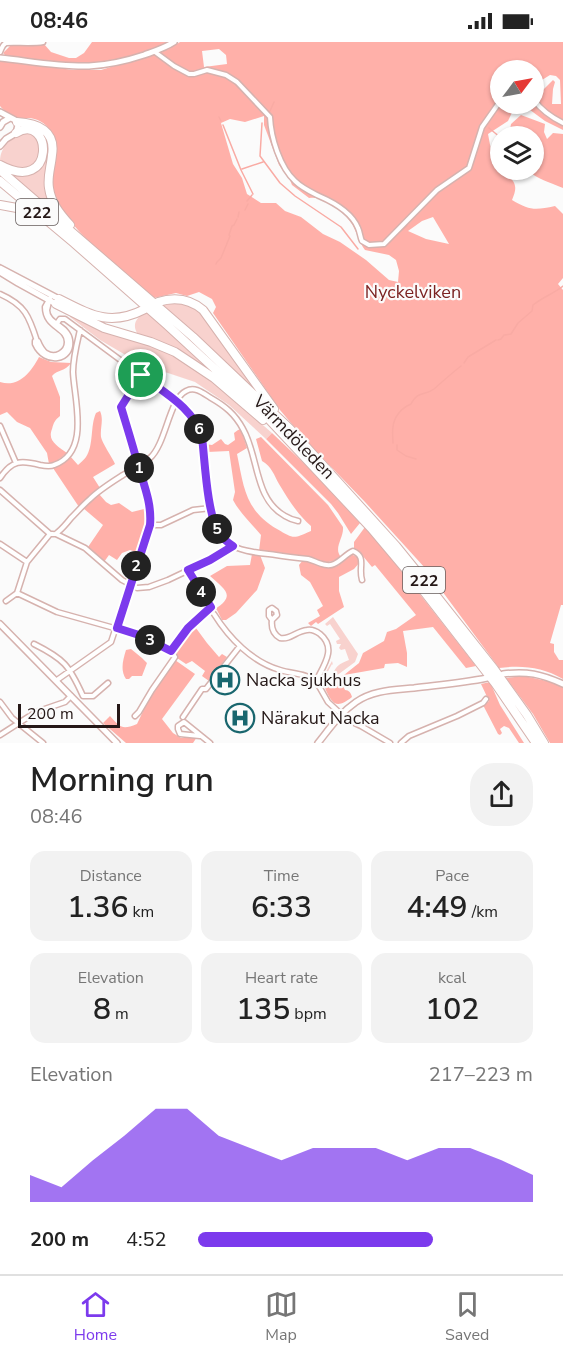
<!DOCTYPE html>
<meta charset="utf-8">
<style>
body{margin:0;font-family:"Nunito Sans",sans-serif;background:#f2f2f2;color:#222;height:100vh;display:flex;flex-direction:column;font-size:22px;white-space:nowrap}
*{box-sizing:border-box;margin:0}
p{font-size:20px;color:#767676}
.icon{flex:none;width:33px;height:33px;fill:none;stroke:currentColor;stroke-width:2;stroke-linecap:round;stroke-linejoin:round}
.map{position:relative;height:701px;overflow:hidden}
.sheet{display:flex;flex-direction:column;background:#fff;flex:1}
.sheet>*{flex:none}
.needle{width:39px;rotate:58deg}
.buttons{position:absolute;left:490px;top:18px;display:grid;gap:12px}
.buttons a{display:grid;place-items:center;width:54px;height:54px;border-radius:50%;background:#fff;box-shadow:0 2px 4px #0004;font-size:30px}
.scale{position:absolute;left:18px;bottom:15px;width:102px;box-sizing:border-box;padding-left:6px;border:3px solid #251817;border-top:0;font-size:16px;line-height:21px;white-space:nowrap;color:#251817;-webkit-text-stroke:4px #fbfbfb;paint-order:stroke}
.pin{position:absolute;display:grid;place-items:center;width:51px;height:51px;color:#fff;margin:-26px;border:3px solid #fff;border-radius:50%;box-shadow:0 2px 6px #0007}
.km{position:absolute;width:30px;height:30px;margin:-15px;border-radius:50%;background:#222;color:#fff;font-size:16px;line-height:30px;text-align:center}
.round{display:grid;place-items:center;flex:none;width:63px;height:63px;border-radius:24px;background:#f2f2f2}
.headline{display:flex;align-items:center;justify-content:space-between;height:102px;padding:0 30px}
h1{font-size:33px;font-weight:600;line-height:45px}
.stats{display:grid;grid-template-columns:repeat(3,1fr);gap:9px;height:102px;padding:6px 30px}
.stats div{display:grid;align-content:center;border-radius:15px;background:#f2f2f2;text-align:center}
.stats b{font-size:30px;font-weight:600}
.stats small{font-size:16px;font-weight:400}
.stats p{font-size:16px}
.chart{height:168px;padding:12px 30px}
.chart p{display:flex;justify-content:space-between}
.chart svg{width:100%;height:108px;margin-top:6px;fill:#7c3aed;opacity:.7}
ul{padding:0 30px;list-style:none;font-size:20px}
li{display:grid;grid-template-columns:96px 72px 1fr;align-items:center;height:45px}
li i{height:15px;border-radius:8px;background:#7c3aed}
.status{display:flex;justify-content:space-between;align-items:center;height:42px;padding:0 30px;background:#fff;direction:ltr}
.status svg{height:16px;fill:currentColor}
.dock{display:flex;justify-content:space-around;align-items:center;height:84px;border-top:2px solid #e0e0e0;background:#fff;font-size:16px;color:#767676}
.dock a{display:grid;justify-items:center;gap:3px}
.dock .current{color:#7c3aed}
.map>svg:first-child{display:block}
.green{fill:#f8d2ce}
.forest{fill:#ffb0a9;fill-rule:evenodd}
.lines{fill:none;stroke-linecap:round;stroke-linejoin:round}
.stream{stroke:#f9aba4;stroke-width:1.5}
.street-casing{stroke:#d6b2ae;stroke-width:7}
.secondary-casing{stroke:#d6b2ae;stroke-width:8}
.highway-casing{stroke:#d6b2ae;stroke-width:10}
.street{stroke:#fff;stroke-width:4}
.secondary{stroke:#fff;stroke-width:5}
.highway{stroke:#fff;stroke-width:8}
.route-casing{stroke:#fff;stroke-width:12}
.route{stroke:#7c3aed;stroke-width:8}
.labels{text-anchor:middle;stroke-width:4.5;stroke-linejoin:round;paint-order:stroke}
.shield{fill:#fbfbfb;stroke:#655c5b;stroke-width:1.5}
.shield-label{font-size:16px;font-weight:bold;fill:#251817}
.park-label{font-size:18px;fill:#7c2322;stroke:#fbfbfb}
.street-label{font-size:18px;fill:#251817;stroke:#fbfbfb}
.poi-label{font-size:18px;fill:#251817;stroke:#fbfbfb;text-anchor:start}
</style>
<div class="status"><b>08:46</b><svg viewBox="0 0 49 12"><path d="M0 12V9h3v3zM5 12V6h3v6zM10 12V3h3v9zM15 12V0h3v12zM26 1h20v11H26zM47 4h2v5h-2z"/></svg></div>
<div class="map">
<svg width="563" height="701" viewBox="0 0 563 701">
<rect width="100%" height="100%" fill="#fbfbfb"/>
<path class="green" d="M 21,83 C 29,83 33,85 39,89 C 59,103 44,125 44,143 C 45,155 50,164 57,174 L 0,126 L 35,130 C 44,123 52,111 46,100 C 44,96 38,93 35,91 C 30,88 27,85 22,85 Z
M 24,90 L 32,92 L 40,99 L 40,116 C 25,132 18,126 0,120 C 0,104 11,96 24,90 Z
M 167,261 L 185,261 L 199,269 L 262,356 L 160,262 Z
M 147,269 L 224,339 L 178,308 L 137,291 C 131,280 139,274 147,269 Z
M 70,273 L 104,290 L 150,303 L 173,312 L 207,334 L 272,391 L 266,397 L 229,363 L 195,340 L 141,322 L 100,298 L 70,275 Z
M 333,575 L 358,612 L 355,620 L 324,643 L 324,633 L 332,619 L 333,623 L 332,622 L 326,633 L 332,637 L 336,631 L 334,629 C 338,622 342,621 349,618 L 345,607 L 341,608 L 339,606 L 341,602 L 337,602 L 336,599 L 340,597 L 330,582 L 327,584 L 325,582 Z"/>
<path class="forest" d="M 92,0 L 169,0 C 135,19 96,23 58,20 C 41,19 24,15 7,15 L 3,11 L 10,4 L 38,4 L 44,2 L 51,10 L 69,16 L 76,16 L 84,11 Z
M 180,0 L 563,0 L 563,88 L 545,79 L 522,62 L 534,62 L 534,57 L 553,38 L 555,40 L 553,47 L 552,62 L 561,62 L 560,38 L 556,34 L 550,33 L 542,38 L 534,48 L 534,28 L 501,28 L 501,62 L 516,62 L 508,79 L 488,92 L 492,113 L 501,123 L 501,128 L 504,128 C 514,140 519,142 512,158 C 530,169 536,168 555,164 L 563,172 L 563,236 L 558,242 L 563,248 L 563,563 L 561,563 L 550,601 L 554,602 L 554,610 L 559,618 L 563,618 L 563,637 C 542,625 522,623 499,626 L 425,526 L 365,460 L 307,400 L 280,368 L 213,271 L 216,265 L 212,257 L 199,250 L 187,254 L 176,251 L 154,256 C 127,232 64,186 54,151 C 48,130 65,109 51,89 C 45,81 37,76 28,76 C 24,76 22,77 19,76 C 11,74 5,70 0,64 L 0,19 L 16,20 L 73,28 L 101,28 L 169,7 ZM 219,7 L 226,13 L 227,22 L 204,25 L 202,9 ZM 264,74 L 264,83 L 279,123 L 290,138 L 292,143 L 309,156 C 324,153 344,170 352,182 C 357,191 359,200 365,208 L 389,213 L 396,218 L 399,229 L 398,240 L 389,238 L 366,218 L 340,200 L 323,192 L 301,175 L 285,169 L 276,161 L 261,161 L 247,152 L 242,136 L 233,122 L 221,81 L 230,77 L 245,80 ZM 433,175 L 449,202 L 426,197 L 408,189 L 422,179 Z
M 521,73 L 545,82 L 544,90 L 547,97 L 553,91 L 563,92 L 563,146 C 549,140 539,138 527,128 L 534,128 L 534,94 L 516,94 L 510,88 L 511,82 Z
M 39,315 L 51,320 L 71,321 C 65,330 58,327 52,334 L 60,355 L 60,374 C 55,378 54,380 52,387 C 47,399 58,404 67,411 L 53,422 L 49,422 L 47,411 L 30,386 L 17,380 L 7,370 L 0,373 L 0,340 C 19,346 31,330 39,315 Z
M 100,369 C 104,378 100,385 101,395 C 102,401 112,415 115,422 L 93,435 L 100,446 L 79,465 L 53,426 L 70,414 L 78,423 C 81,420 84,418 86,415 C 94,403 90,384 96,371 Z
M 241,387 L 247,406 L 237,412 C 244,446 245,468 277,487 C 294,497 293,497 311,489 L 311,484 C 298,473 288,457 279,442 C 274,433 272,425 262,419 L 256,397 L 261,395 L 328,463 L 343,485 C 344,496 333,506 341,515 L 337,518 L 324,521 L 312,516 L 259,509 L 261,493 C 251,481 240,471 233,458 L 235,450 L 229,409 L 207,410 L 205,402 L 212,403 L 221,397 L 225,402 L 228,403 L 235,398 L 234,391 L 238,388 Z
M 272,391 L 310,427 L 360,481 L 351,492 L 338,471 L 331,462 L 266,397 Z
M 99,452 L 106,460 L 111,463 L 119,461 L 132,470 L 148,466 L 149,476 L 139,511 L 130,508 L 122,511 L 117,518 L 109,513 L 104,520 L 88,505 L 103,483 L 83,466 Z
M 365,485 L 401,528 L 476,624 L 466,626 L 433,585 L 403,589 L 407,611 L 407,625 L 398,621 L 385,622 L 384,626 L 344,633 L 359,621 L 363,611 L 384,599 L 387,590 L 396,587 L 416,573 L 375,523 L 372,525 L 362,513 L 354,507 L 354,500 Z
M 252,512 L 260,513 L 265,526 L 257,548 L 236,571 L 226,578 L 222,578 L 217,568 L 215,567 C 237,553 224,547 210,534 L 227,524 L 250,523 Z
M 351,512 L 357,515 L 360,520 L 354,527 L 339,535 L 339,549 L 344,565 L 318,582 L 316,580 L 311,584 L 308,581 L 320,574 L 317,568 L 323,564 L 310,540 L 301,533 L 299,523 L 303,518 C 314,521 329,529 339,523 C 343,520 347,516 351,512 Z
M 193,582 L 207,601 L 219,615 L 222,612 L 227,615 L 209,639 L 202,634 L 205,629 L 192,619 L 186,622 L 177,616 L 173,608 Z
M 131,607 L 142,616 L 147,621 L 142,634 L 132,634 L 129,637 L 126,637 C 120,628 123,618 126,608 Z
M 175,618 L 195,632 L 162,677 L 173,691 L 181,696 L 197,695 L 193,701 L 126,701 L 103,681 L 110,674 C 121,686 122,688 137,682 L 146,663 Z
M 343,633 L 343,644 L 345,648 C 349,648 351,651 352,655 C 337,667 332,663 325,646 Z
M 524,634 L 547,639 L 563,645 L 563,701 L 550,701 L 533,672 L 506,636 Z
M 490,640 L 500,663 L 524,701 L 519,701 L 509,686 L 504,684 L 500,687 L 502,691 L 500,693 L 498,692 L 483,663 L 489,659 L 481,642 Z"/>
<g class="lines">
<path class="stream" d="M 270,69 L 274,60
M 219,75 L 221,79
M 262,81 L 260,114 L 280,141 L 295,154 L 341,185 L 358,207
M 223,83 L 241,128 L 253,152
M 489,86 L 501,96
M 242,127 L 263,120
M 247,159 L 252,153
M 245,168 L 248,162
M 238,175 L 239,170
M 390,200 L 396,193 L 407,184
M 216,222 L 217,220 L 221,216 L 230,194 L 229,193 L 232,184 L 234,183 L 237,177
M 498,298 L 501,297 L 504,293 L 511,292 L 518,281 L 532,269 L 533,263 C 543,255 553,252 563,244
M 464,321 L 468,315 L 496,298
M 393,401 C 393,396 392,390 393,385 C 394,375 401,366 411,362 C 418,348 425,354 434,347 C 443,339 452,331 461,324
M 397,403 L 397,408 L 406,414 L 416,417"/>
<g class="street-casing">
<path id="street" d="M 0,10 C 2,6 2,3 6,1 C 14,0 33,2 43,0
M 155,10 L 174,24 L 189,32 L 194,32 L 207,28 L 226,33 L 237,40 L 270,75 C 271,96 280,125 295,139 C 302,146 311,150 319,154 C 333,160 352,171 358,186 C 360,190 360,195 362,199 L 369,203 L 384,202 L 437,148 L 469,126 L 482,85 L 501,58
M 534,58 C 542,69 551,75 563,81
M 0,252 C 25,263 29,274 37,299
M 49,258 C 49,261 48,264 47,268 C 47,282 68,283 70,298 C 73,319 45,324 35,302 L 35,299 L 38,299 C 40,304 42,308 46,311 C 55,317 67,310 67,300 C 67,285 45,286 45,265 L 50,256
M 55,284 L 60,277 L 65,277 L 173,357 C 184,365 197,378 201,392 C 210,421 202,481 228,501 C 240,510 261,511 276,513 C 287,515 297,516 308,517 C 316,519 326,526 334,522 C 341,519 346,512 353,509 C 367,515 358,525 362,538
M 0,384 L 16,421
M 0,436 C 12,418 21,418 40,423 C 45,424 50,425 54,423 C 91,410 74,357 73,330 C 73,316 77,301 80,288
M 0,448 L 50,492
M 150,483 L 161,483 L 193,468 L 211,466
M 56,492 L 85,506 L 122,538 L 137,546 L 149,545 L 168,538 L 210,518 L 233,504
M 0,502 L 27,520
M 17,551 L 27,520 L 50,492 C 55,492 55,493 58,490 C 63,486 67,481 71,476 C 77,470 83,463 90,457 C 99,448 112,440 123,433 C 133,427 142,424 150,416 C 166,402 169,357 186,349 C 195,344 203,351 211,356 C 225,364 235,372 243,387 C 259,415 254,457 285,474 C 290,477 293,478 298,479
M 17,551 L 57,570 L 139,593 L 171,609 L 188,586 L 211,565 L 188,528
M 6,559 L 17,551
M 214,572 C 229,596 252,620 280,628 C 293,632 305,631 316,639
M 272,578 L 277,573 L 276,569 L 272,566 L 269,568 L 269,574 L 272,578 C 271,586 273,592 280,596 C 291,598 296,589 307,588 C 312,587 316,589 320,592 C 337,606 324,623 316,639 L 328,660 L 341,672 L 346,677 L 361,684 L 390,701
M 34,602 C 64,617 69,623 83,654 L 93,654 L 108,641
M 57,638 L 111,600 L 150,483 L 150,465 L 121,365 L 141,333
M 0,660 L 12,676 L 43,701
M 135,674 L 139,670 L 152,648 L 175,615 L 171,609
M 183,675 L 202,647 L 206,647 L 240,604
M 0,693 L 36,670 L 65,660 L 71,654
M 200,694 L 180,692 L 178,687 L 178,684 L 184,680 L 210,701
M 401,701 L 409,694 L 457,674 L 483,661 L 486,657"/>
</g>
<g class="secondary-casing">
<path id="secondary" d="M 0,16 C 29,19 59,25 89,24 C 108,23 126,19 144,13 C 155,9 165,6 174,0
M 0,70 L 15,78 L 18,83 L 16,91 L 6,97 L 0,104
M 0,85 L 3,80 L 10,76
M 0,226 L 59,257
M 0,230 L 18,241 L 56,262
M 0,582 L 117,701
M 503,632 C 527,629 541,632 563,642
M 318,701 C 330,686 340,671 356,660 C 373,648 394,648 414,646 C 438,643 463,641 487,636"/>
</g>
<g class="highway-casing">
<path id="highway" d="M 17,80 C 38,81 56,89 52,113 C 51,125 47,135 49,146 C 51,161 60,172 70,183
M 0,123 C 57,154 52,69 16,91
M 0,128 L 193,295 L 290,387 L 396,504 L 422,536 L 494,627 L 527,673 L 544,701
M 0,139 L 74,201 L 166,282 L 265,373 L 371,486 L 419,543 L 495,641 L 536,701
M 0,163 L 17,166 L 40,178
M 59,257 C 91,273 110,285 145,267
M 158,260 C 174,255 190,257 203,268 L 274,367
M 56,262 L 104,286 L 151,300 L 175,310 L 214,336 L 263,378"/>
</g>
<use href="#street" class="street"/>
<use href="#secondary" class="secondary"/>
<use href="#highway" class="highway"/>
</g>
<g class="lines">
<g class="route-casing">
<path id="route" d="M 141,333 C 163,350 194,366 202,395 C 205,420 207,472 219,491 C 222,496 227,500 233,504 L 210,518 L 188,528 L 211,565 L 188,586 L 171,609 L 139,593 L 117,586 L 150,483 C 152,462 144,443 138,423 C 133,404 127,385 121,365 Z"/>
</g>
<use href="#route" class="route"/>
</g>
<defs>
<g id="hospital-ring" transform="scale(1.5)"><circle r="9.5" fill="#fbfbfb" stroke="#19666e" stroke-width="1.5"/><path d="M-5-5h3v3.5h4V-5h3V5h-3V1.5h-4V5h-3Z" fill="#19666e"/></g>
</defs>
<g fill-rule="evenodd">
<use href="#hospital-ring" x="225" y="638"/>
<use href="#hospital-ring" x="240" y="676"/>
</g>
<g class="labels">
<g class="shield">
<rect x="16" y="157" width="42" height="26" rx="4.5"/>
<rect x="403" y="525" width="42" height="26" rx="4.5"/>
</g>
<g class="shield-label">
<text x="37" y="176">222</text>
<text x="424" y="544">222</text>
</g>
<g class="park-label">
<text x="413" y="256">Nyckelviken</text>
</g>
<g class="street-label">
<text transform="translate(294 395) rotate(46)" y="6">Värmdöleden</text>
</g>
<g class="poi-label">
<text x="246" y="644">Nacka sjukhus</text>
<text x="261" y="682">Närakut Nacka</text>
</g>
</g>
</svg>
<div class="buttons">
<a><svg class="needle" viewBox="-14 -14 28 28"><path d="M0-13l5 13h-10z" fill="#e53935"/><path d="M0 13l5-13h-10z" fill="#767676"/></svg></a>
<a><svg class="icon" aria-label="layers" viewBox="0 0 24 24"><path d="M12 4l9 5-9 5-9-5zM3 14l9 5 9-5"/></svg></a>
</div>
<div class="scale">200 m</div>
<div class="pin" style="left:141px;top:333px;background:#1e9e55"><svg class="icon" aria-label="arrive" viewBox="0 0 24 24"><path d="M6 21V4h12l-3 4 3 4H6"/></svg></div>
<b class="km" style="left:139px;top:426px">1</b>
<b class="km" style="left:136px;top:524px">2</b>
<b class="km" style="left:150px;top:598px">3</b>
<b class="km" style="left:201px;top:550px">4</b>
<b class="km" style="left:217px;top:487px">5</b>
<b class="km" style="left:199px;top:387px">6</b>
</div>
<section class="sheet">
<div class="headline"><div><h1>Morning run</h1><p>08:46</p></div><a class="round"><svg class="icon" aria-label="share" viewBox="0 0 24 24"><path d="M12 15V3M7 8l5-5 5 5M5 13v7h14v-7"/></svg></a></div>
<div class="stats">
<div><p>Distance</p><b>1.36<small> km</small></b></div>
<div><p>Time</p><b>6:33</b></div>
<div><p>Pace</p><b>4:49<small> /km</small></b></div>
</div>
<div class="stats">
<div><p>Elevation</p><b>8<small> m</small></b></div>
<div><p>Heart rate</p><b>135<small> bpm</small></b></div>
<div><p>kcal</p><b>102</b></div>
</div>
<div class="chart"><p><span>Elevation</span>217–223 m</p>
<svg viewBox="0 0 160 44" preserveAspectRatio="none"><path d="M0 44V33L10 38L20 27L30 17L40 6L50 6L60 17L70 22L80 27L90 22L100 22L110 22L120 27L130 22L140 22L150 27L160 33V44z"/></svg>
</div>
<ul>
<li><b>200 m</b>4:52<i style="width:70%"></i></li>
</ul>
</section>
<nav class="dock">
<a class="current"><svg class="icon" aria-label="home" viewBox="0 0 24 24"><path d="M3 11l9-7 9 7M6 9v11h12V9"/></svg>Home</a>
<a><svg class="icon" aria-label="map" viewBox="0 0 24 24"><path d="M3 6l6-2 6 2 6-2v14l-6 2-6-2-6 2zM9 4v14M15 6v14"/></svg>Map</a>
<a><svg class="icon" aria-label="saved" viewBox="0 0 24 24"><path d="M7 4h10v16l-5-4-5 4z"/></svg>Saved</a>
</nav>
